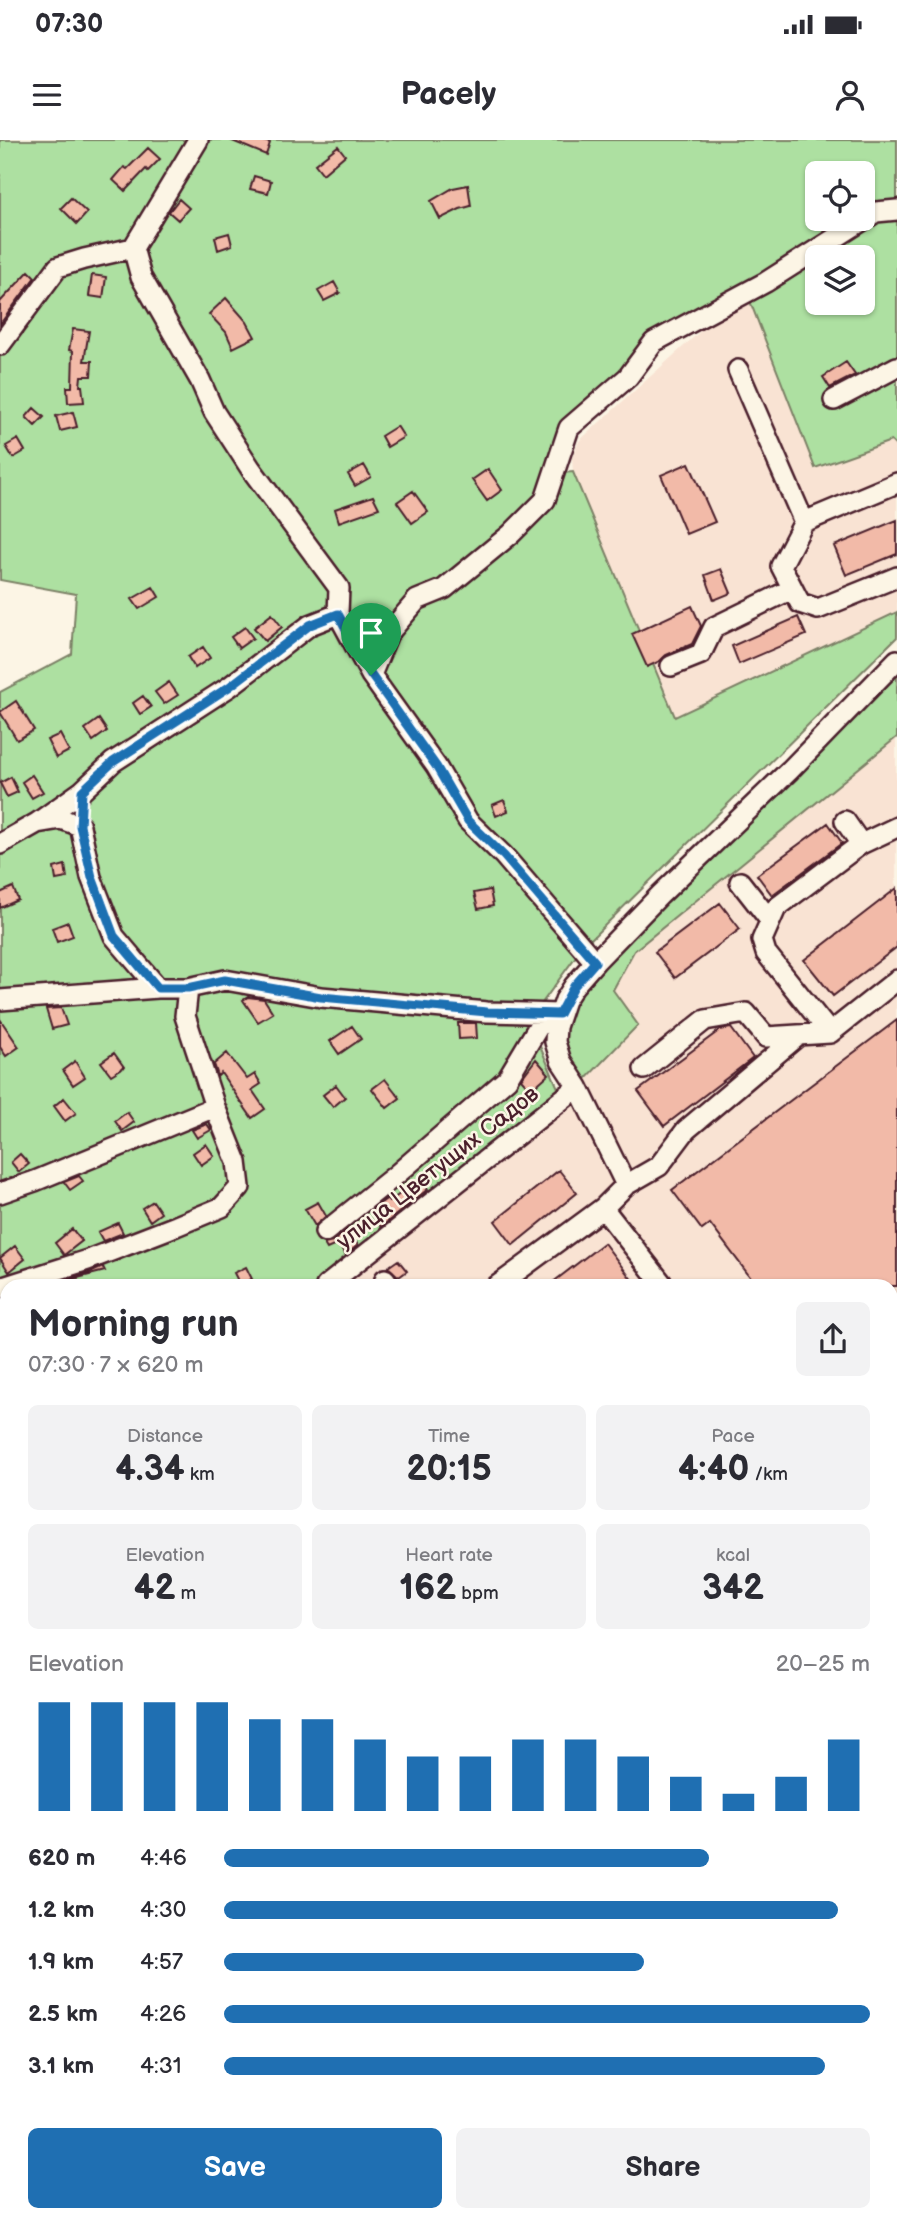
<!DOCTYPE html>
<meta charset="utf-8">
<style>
body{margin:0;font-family:"Balsamiq Sans",sans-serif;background:#f2f2f3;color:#2b2b33;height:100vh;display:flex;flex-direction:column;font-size:26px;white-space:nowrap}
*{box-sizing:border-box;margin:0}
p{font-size:23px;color:#7c7c81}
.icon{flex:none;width:38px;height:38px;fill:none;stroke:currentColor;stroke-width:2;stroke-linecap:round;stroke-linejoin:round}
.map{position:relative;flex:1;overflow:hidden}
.details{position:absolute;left:0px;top:1139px;width:898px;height:943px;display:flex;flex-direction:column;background:#fff;border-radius:21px 21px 0 0;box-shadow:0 2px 5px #0004}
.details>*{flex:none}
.fabs{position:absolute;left:805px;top:21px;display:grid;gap:14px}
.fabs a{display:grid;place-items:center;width:70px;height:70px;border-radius:10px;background:#fff;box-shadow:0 2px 5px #0004;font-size:35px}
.pin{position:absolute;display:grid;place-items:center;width:60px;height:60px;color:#fff;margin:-72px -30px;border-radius:50% 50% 50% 0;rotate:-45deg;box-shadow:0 0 7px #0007}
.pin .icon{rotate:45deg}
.round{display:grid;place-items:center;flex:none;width:74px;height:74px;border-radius:10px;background:#f2f2f3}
.summary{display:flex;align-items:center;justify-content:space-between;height:119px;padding:0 28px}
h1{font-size:38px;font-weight:700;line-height:52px}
.metrics{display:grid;grid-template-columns:repeat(3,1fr);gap:10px;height:119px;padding:7px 28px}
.metrics div{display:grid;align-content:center;border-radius:10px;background:#f2f2f3;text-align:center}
.metrics b{font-size:35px;font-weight:700}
.metrics small{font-size:19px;font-weight:400}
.metrics p{font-size:19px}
.chart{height:196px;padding:14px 28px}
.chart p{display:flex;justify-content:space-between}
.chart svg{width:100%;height:126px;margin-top:7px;stroke:#1f6fb2;stroke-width:6}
.primary-button{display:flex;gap:14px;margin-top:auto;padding:14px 28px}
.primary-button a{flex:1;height:80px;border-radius:10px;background:#1f6fb2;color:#fff;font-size:28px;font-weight:700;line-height:80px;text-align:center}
.primary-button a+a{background:#f2f2f3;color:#2b2b33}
ul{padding:0 28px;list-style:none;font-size:23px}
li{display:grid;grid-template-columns:112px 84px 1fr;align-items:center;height:52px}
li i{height:18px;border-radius:9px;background:#1f6fb2}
.status{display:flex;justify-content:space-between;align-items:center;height:49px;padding:0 35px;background:#fff;direction:ltr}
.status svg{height:19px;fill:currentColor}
header{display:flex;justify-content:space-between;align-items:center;height:91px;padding:0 28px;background:#fff;font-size:32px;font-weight:700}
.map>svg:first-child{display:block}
.built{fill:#f9e3d3}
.green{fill:#ade0a1;stroke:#7c8066;stroke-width:2;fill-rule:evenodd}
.building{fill:#f2baa8;stroke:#4a1f2b;stroke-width:2}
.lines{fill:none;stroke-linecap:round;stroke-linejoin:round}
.minor-casing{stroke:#4a1f2b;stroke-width:24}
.minor{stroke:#fcf5e5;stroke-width:19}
.route-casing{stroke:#fff;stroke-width:14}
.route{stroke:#1f6fb2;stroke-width:9}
.labels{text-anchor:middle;stroke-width:5;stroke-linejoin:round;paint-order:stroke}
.street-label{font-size:23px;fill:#4a1f2b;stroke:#fcf5e5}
</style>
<div class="status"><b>07:30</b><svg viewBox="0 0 49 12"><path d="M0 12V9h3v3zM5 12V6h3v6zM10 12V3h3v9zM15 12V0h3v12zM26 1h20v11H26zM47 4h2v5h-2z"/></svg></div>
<header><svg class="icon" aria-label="menu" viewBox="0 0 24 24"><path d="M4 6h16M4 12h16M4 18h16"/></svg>Pacely<svg class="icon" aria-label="person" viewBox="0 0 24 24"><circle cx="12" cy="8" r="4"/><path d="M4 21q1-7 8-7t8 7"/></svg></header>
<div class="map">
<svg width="897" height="2081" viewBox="0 0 897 2081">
<rect width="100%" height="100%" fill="#fcf5e5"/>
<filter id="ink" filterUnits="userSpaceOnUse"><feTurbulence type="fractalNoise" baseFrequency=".0143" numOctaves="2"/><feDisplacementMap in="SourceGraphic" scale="14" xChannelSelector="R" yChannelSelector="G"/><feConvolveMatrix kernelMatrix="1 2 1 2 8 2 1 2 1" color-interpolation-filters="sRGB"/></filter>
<g filter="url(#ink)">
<path class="built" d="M 746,150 L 897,307 L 897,472 L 675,577 L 573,332 L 572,318 L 579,301 Z
M 896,596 L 897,1765 L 891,1769 L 891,1146 L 327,1146 L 564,962 L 638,885 L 613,850 L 634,811 Z
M 7,1394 L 7,1536 L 0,1527 L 0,1399 Z"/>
<path class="green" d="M 0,0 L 897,0 L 897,307 L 891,301 L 815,328 L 746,151 L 672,193 L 600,252 L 549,334 L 573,332 L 675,577 L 897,472 L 897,497 L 582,808 L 529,881 L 564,962 L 327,1146 L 7,1146 L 7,1394 L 0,1399 L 0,552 L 72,514 L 76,454 L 0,440 ZM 817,33 L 863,33 L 863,79 L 817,79 ZM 817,117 L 863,117 L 863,163 L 817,163 Z
M 897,520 L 897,597 L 634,811 L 613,850 L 638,885 L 578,947 L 555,902 L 574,846 Z
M 0,1527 L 7,1536 L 7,2076 L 750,2076 L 747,2081 L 0,2081 Z
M 897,1963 L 897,2081 L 790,2081 L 793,2076 L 891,2076 L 891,1969 Z"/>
<path class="building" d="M 230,0 L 261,0 L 270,3 L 266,15 Z
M 338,6 L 345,15 L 323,34 L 315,24 Z
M 148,8 L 160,19 L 148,31 L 146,29 L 125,51 L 113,40 L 124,27 L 127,29 Z
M 254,36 L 271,41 L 268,53 L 250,49 Z
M 468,45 L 471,66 L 460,69 L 440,79 L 431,61 L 453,48 Z
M 71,58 L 87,73 L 77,84 L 61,68 Z
M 179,59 L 189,68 L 178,80 L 169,72 Z
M 229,93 L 232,105 L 218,110 L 215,97 Z
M 29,131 L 35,137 L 0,184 L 0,162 Z
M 92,135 L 106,137 L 103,158 L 89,156 Z
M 334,142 L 340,153 L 324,161 L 318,151 Z
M 226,158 L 247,182 L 255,197 L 233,208 L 226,192 L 209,174 Z
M 73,189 L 89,191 L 84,221 L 92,221 L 91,236 L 81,236 L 80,246 L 82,246 L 84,262 L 68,263 L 67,247 L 72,247 L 73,211 L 69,210 Z
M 846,222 L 855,235 L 830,248 L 823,237 Z
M 34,268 L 44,277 L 35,286 L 26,277 Z
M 73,272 L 77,287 L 60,291 L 56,276 Z
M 397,286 L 404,297 L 387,307 L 381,296 Z
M 18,299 L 25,311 L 13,318 L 6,306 Z
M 689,323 L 715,382 L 686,394 L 661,335 Z
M 364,325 L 371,337 L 355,346 L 348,334 Z
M 488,329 L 502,350 L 487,361 L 472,340 Z
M 413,351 L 428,372 L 412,383 L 397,362 Z
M 373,356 L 379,368 L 339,382 L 335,369 Z
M 897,380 L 897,414 L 846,435 L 834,406 Z
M 721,429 L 731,453 L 714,460 L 705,435 Z
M 153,447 L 159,457 L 139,469 L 132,459 Z
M 692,466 L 701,486 L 692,504 L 666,515 L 660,521 L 647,527 L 632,494 Z
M 272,474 L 282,487 L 265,501 L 254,488 Z
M 798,477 L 806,495 L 739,524 L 732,506 Z
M 245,487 L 253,498 L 239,508 L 231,497 Z
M 203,507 L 210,518 L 195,528 L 188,517 Z
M 169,542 L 178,555 L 164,564 L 155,552 Z
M 143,556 L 151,567 L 140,574 L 133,563 Z
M 16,561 L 34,590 L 17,600 L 0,572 Z
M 99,579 L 107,591 L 93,601 L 85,589 Z
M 60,594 L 69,611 L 56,618 L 47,600 Z
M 32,635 L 43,652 L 32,658 L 22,642 Z
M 11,637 L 18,652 L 7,657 L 0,643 Z
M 504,660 L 508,671 L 496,676 L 492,665 Z
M 828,683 L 842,703 L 772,755 L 757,735 Z
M 65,725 L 67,738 L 56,740 L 54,728 Z
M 13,747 L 18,760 L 0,768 L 0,753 Z
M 897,748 L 897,807 L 833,856 L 804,820 Z
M 490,750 L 493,766 L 478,769 L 474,753 Z
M 720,763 L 740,789 L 675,838 L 655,812 Z
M 68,782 L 73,796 L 57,802 L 52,788 Z
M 248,857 L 264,859 L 273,873 L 258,882 L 243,860 Z
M 61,868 L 67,885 L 52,889 L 46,869 Z
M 0,879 L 19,907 L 6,916 L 0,907 Z
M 897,880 L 897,1146 L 757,1146 L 710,1084 L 702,1090 L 672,1050 Z
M 458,883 L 476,883 L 477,898 L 459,899 Z
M 352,886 L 361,899 L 339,914 L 330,901 Z
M 731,888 L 753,918 L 664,986 L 638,951 L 720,890 Z
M 114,913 L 124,927 L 111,935 L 101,922 Z
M 227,913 L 247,939 L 255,934 L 261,944 L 252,950 L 265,969 L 252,978 L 221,933 L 218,936 L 214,924 Z
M 536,919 L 549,934 L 531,950 L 521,939 Z
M 75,921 L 85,937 L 73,945 L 63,930 Z
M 385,939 L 400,958 L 387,968 L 372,949 Z
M 336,945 L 345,957 L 333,967 L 323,955 Z
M 64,958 L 76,973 L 65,981 L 54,966 Z
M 127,972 L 134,982 L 122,991 L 115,981 Z
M 207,984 L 211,990 L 197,998 L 192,990 Z
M 206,1004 L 214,1016 L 201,1025 L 193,1013 Z
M 20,1014 L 29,1024 L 19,1032 L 11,1022 Z
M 559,1030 L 577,1053 L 513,1105 L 495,1081 Z
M 79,1036 L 83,1041 L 70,1050 L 64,1042 Z
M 420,1039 L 428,1049 L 381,1087 L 370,1072 L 386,1059 L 389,1062 Z
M 153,1061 L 161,1073 L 150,1081 L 142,1068 Z
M 318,1062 L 326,1076 L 315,1086 L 305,1069 Z
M 118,1083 L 123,1093 L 103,1101 L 98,1092 Z
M 72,1089 L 82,1101 L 64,1115 L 55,1103 Z
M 347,1090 L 358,1105 L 346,1115 L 338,1104 L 327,1109 L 324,1104 L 333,1102 Z
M 604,1103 L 632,1140 L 626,1146 L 548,1146 Z
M 15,1106 L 25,1119 L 9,1132 L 0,1118 Z
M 398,1120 L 407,1131 L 399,1137 L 388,1127 Z
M 103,1127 L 105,1131 L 46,1146 L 92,1132 Z
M 246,1127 L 252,1139 L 240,1145 L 234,1133 Z"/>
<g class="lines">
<g class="minor-casing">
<path id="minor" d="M 198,0 L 133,108 L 141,137 L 200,240 L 214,272 L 251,329 L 339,448 L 338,474 L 371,535 L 436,626 L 468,681 L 504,716 L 595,822
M 0,205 L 58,127 L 84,119 L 133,108
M 738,230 L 804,382 L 781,426 L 800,463 L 818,469 L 897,437
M 834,260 L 897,227
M 804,382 L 897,343
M 671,526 L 701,514 L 714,487 L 792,449
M 371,535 L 388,494 L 417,460 L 444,449 L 511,394 L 545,360 L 569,288 L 628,237 L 654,202 L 766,142 L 876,72 L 897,70
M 845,681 L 861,704
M 37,683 L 61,679 L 80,686 L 91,737 L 114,796 L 158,848 L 188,848 L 225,840 L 321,857 L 487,872 L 559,874
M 0,704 L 37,683 L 82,651 L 113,622 L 229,547 L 310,485 L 338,474
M 740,742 L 769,779
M 0,860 L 158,848
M 830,893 L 766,813 L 762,800 L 776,768 L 861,704 L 897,687
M 644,929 L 705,880 L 746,873 L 766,897 L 830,893 L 897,840
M 626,1045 L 578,947 L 561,921 L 555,902 L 556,887 L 565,860 L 574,846 L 595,822 L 660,755 L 790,630 L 897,520
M 0,1053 L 35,1041 L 215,967 L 185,876 L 188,848
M 603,1068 L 626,1045 L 659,1026 L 686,990 L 799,895
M 325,1092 L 396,1035 L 507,939 L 546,874
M 385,1139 L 390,1146
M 326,1146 L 578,947
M 497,1146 L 603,1068 L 664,1146
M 0,1148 L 88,1120 L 176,1086 L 222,1067 L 240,1047 L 237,1022 L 215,967
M 891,1268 L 897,1264
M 0,1397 L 7,1392
M 0,1536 L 7,1545
M 891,1549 L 897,1544
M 891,1877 L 897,1875
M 0,1917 L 7,1914
M 0,2047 L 7,2022
M 282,2076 L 287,2081
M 75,2081 L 79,2076
M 409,2081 L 419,2076
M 662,2081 L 668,2076"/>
</g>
<use href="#minor" class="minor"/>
</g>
</g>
<g class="lines" filter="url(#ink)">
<g class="route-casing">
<path id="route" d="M 338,474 L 371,535 L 436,626 L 468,681 L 504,716 L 595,822 L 574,846 L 559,874 L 487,872 L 321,857 L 225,840 L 188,848 L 158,848 L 114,796 L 92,737 L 80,686 L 82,651 L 113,622 L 229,547 L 310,485 Z"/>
</g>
<use href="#route" class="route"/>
</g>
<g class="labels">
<g class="street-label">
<text transform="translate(437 1027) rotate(-38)" y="8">улица Цветущих Садов</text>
</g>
</g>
</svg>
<div class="fabs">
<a><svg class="icon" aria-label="locate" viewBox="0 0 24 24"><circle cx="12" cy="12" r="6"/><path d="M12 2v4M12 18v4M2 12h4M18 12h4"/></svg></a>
<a><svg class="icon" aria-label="layers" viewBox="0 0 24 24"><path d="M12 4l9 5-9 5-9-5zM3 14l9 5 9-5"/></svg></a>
</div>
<div class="pin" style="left:371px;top:535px;background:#1e9e55"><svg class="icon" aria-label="arrive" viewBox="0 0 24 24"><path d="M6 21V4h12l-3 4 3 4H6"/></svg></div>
<section class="details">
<div class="summary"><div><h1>Morning run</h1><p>07:30 · 7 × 620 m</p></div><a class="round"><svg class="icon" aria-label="share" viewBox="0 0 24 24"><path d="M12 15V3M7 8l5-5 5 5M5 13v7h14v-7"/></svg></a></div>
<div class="metrics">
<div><p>Distance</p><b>4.34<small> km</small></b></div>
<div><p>Time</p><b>20:15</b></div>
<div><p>Pace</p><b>4:40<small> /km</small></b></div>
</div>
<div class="metrics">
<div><p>Elevation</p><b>42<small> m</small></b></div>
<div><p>Heart rate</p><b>162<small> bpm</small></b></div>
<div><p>kcal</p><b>342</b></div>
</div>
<div class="chart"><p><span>Elevation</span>20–25 m</p>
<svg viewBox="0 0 160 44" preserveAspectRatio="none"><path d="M5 44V6M15 44V6M25 44V6M35 44V6M45 44V12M55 44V12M65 44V19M75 44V25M85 44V25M95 44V19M105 44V19M115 44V25M125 44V32M135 44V38M145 44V32M155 44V19"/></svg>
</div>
<ul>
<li><b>620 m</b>4:46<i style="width:75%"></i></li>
<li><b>1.2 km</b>4:30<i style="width:95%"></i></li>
<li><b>1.9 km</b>4:57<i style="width:65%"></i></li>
<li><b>2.5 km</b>4:26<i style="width:100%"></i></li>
<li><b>3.1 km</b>4:31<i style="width:93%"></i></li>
</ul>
<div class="primary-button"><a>Save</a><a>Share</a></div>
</section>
</div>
